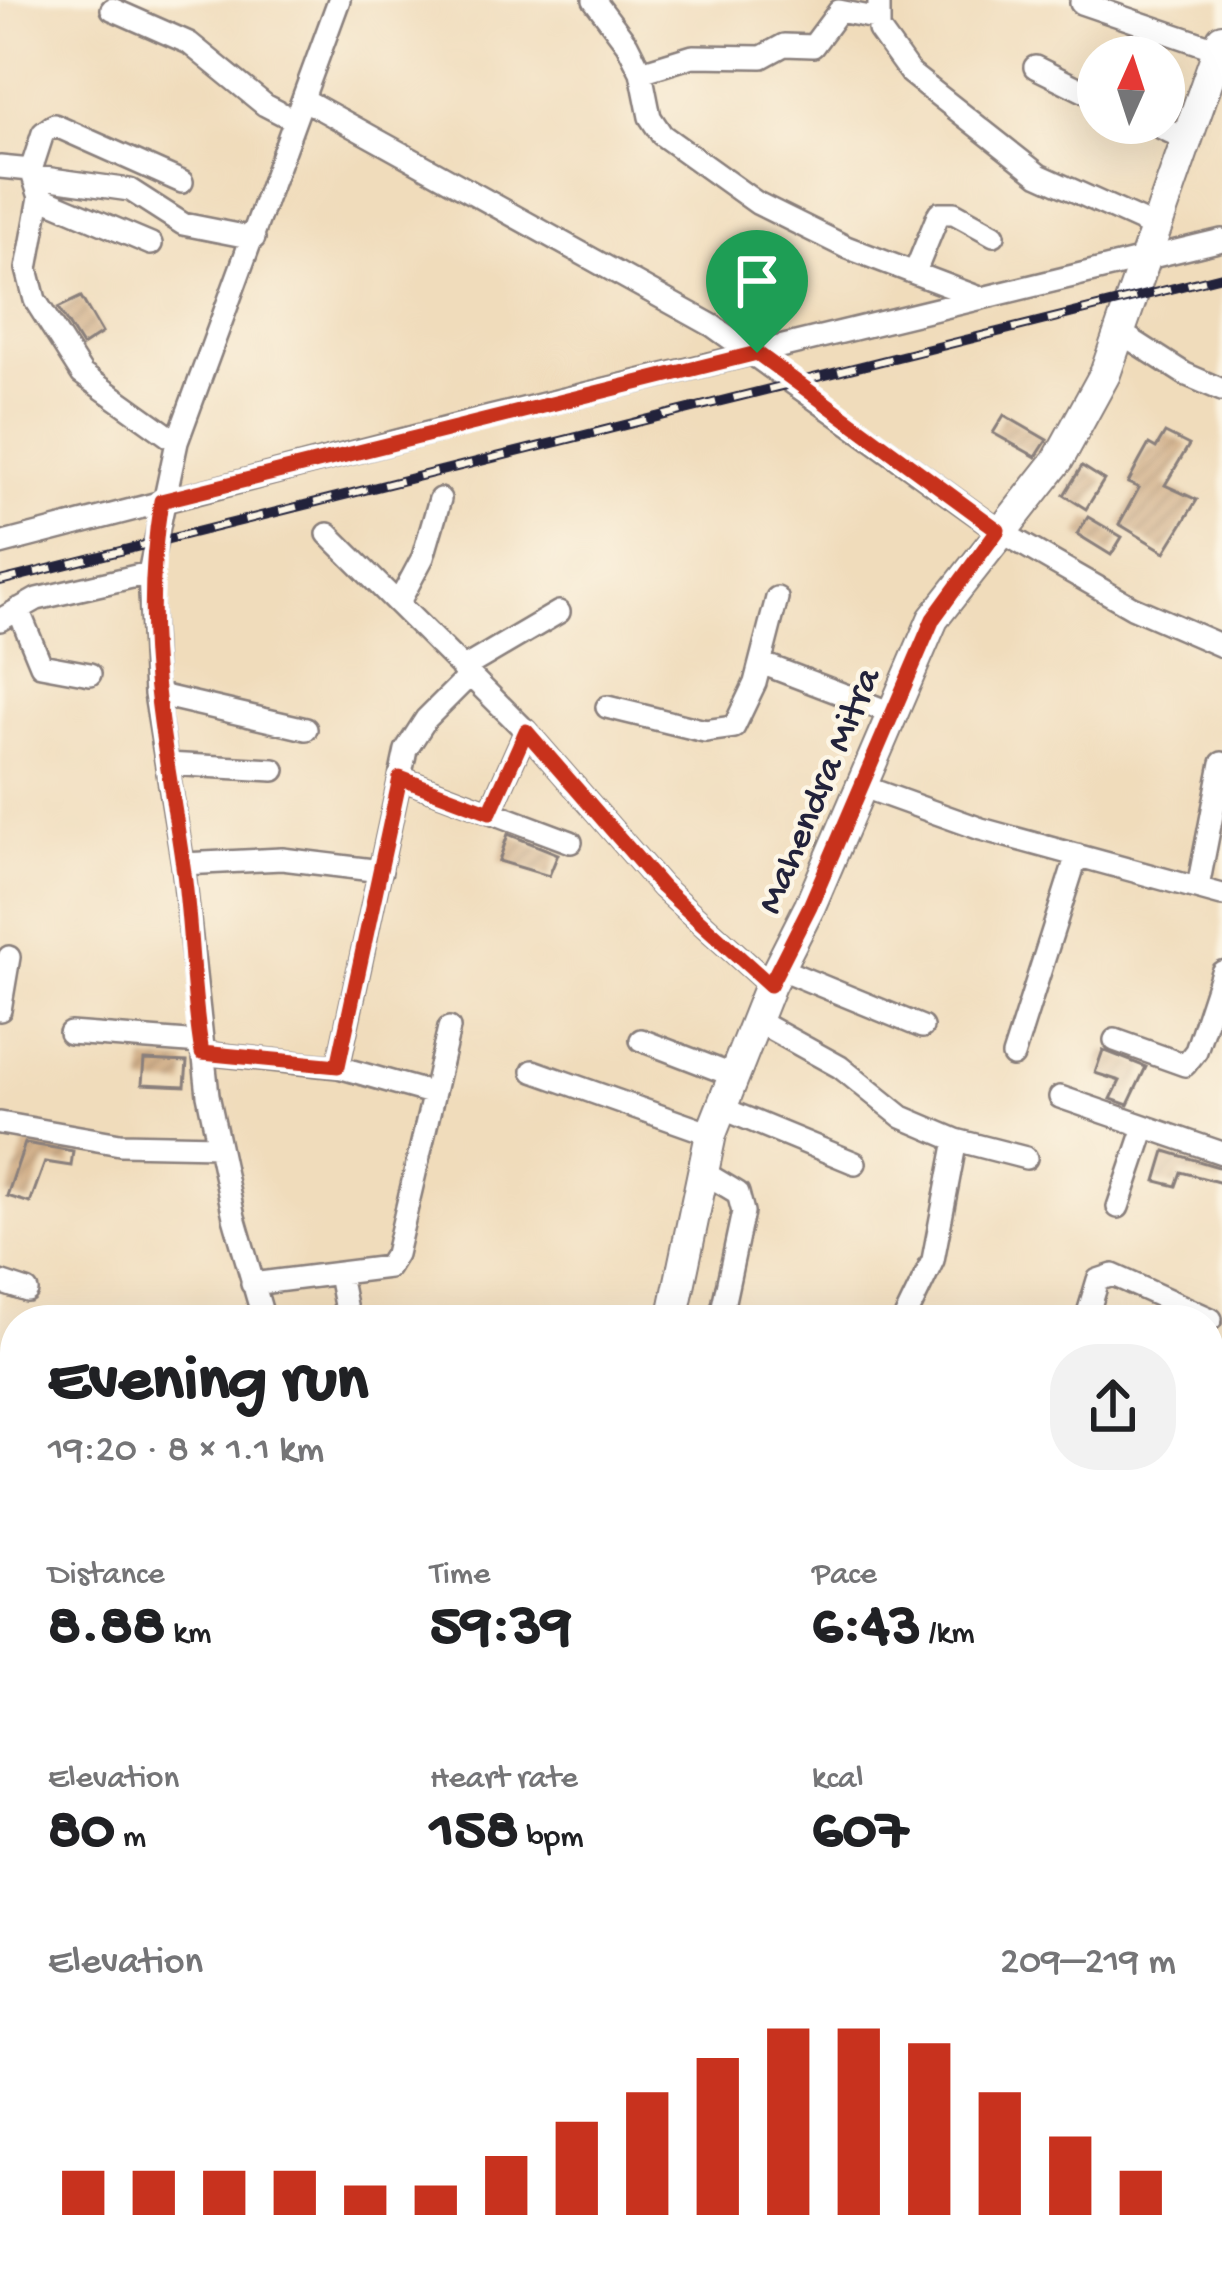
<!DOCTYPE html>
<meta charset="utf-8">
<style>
body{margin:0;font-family:"Gochi Hand",sans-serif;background:#f2f2f2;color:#202124;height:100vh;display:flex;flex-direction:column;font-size:45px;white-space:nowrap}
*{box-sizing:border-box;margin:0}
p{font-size:39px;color:#757577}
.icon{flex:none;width:66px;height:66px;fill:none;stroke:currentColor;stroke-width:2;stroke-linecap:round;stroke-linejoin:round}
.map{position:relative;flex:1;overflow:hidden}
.drawer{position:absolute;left:0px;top:1305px;width:1224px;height:972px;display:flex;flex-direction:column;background:#fff;border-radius:48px 48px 0 0;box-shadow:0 12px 48px #0002}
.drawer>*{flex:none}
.needle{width:78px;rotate:3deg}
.controls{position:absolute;left:1077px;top:36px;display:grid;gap:24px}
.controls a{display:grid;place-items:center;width:108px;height:108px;border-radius:50%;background:#fff;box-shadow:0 12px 48px #0002;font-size:60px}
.pin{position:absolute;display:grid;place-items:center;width:102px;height:102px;color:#fff;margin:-123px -51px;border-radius:50% 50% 50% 0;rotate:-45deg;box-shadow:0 0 12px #0007}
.pin .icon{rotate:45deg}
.round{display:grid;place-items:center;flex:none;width:126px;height:126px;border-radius:48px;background:#f2f2f2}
.overview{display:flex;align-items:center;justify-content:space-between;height:204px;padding:0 48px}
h1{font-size:66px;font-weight:700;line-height:90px}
.figures{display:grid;grid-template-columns:repeat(3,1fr);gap:18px;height:204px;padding:12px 48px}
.figures div{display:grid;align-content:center}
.figures b{font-size:60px;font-weight:700}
.figures small{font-size:33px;font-weight:400}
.figures p{font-size:33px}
.chart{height:336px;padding:24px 48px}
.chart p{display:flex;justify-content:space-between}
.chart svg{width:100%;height:216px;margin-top:12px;stroke:#c8321e;stroke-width:6}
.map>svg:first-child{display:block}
.building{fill:url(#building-hatch)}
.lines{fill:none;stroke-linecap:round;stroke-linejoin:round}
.street-casing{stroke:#897f7b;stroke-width:26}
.secondary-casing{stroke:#897f7b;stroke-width:34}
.street{stroke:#fff;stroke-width:21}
.secondary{stroke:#fff;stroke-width:30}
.rail-casing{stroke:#22223b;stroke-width:10}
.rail{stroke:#fcf5e5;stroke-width:6;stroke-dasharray:18;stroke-linecap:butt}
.route-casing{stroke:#fff;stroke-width:24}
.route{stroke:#c8321e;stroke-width:15}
.labels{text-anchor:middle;stroke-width:9;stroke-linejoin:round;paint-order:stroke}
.street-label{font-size:39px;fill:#22223b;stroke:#fcf5e5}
</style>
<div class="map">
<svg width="1222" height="2277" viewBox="0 0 1222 2277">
<defs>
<pattern id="building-hatch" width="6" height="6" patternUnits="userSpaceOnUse" patternTransform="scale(3)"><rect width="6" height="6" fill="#d2b08a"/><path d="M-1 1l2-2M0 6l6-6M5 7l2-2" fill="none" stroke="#b49778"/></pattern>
</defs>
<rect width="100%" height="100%" fill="#fcf5e5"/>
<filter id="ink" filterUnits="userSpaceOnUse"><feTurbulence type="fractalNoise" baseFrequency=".00833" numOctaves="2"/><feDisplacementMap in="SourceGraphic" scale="24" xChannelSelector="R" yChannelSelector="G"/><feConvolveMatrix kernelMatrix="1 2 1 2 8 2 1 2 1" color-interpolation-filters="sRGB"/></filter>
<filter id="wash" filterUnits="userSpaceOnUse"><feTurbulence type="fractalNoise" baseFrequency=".004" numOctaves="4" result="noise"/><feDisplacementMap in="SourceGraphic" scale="48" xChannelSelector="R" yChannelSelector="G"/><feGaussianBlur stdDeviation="2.7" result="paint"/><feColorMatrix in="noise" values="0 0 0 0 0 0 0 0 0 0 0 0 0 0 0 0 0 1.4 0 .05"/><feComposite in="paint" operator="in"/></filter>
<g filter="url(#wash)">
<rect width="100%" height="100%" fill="#f0dcbb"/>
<g id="blocks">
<path class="building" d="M 81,297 L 102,333 L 82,346 L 58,308 Z
M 1004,415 L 1047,440 L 1036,457 L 993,433 Z
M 1165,433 L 1189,445 L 1165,485 L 1197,500 L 1165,552 L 1119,524 L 1139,488 L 1128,483 L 1139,462 L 1149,444 L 1156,448 Z
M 1082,466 L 1104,480 L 1086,509 L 1064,495 Z
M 1088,517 L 1122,537 L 1111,555 L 1077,534 Z
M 508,834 L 558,854 L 549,876 L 499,861 Z
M 1103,1050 L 1146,1067 L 1128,1105 L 1111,1099 L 1120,1081 L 1095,1073 Z
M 144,1060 L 187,1062 L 185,1086 L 142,1084 Z
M 25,1143 L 73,1151 L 71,1166 L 45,1162 L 30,1203 L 7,1196 Z
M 1165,1151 L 1222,1168 L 1222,1183 L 1181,1172 L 1176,1186 L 1156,1181 Z"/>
</g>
</g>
<g filter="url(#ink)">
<use href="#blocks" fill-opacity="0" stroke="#897f7b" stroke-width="3"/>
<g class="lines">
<g class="street-casing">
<path id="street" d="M 594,0 L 627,44 L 641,72 L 650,117 L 662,135 L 757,203 L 846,247 L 980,298
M 879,0 L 879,30 L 910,73 L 1039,175 L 1152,226
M 1081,3 L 1219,50
M 112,9 L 189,43 L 265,105 L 294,120
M 1035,67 L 1098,98
M 641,72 L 693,56 L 762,57 L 784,45 L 813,46 L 839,11 L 875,18
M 303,99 L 713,326 L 998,530 L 1132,607 L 1222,646
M 1151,123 L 1185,139
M 0,167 L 31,170 L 40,197 L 27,269 L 35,300 L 82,374 L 177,442
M 31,170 L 43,133 L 54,125 L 182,182
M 37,177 L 130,190 L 183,224 L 254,238
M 40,197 L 151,244
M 915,272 L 939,213 L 954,213 L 994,235
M 1121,333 L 1185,374 L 1222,390
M 328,534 L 526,731 L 662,887 L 770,985
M 0,544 L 490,417 L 1222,240
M 399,602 L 423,557 L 440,499
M 18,609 L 41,665 L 90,674
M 0,620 L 37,599 L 149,573
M 761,663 L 889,712
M 462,669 L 559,612
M 155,694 L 306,729
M 607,707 L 705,731 L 734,727 L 755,683 L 777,598
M 167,764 L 274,770
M 400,778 L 571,842
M 861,786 L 981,829 L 1222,895
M 490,812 L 526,731
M 183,864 L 282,859 L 381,871
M 1198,887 L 1222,763
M 778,968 L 922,1027
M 0,1010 L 9,957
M 755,1020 L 840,1067 L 902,1117 L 956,1140 L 1026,1158
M 70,1033 L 201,1043
M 641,1040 L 732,1075
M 1115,1040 L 1185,1065 L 1196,1051 L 1222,972
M 202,1053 L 338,1067 L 431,1093
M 1013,1056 L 1077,855
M 338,1067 L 406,750 L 426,719 L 469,676
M 533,1071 L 711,1134
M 1060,1097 L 1222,1153
M 719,1107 L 855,1163
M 0,1123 L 120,1144 L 218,1146
M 703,1172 L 738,1193 L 743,1212 L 720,1320
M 1118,1207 L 1144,1130
M 339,1275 L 348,1320
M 0,1282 L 27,1291
M 252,1284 L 388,1267 L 396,1254 L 449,1028
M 264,1320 L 234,1217 L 208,1095 L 183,864 L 155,694 L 149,573 L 177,442 L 339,0
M 904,1320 L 933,1260 L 956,1140
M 1086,1320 L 1098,1280 L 1113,1275 L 1211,1319
M 1209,1521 L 1222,1522
M 0,1627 L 15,1631
M 1209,1796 L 1222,1800
M 1209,1961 L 1222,1939
M 0,2221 L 15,2164
M 802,2262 L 803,2277
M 1124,2262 L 1128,2277"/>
</g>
<g class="secondary-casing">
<path id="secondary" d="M 672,1320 L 711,1134 L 770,985 L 810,906 L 933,619 L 1058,460 L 1105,374 L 1222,39
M 0,1837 L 15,1839
M 1209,2050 L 1222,2052
M 442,2277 L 446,2262"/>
</g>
<use href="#street" class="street"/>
<use href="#secondary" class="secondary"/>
<g class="rail-casing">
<path id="rail" d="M 0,581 L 1222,276"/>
</g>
<use href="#rail" class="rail"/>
</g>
</g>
<g class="lines" filter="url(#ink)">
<g class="route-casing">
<path id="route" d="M 757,353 L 998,530 L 933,619 L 810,906 L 770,985 L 662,887 L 526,731 L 490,812 L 400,778 L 338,1066 L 202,1053 C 191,989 192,923 182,859 C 163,728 139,636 161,501 Z"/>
</g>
<use href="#route" class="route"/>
</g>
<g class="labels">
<g class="street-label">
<text transform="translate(815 789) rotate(-67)" y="14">Mahendra Mitra</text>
</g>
</g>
</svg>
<div class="controls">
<a><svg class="needle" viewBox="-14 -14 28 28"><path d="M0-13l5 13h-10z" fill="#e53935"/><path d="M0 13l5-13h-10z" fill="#757577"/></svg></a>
</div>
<div class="pin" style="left:757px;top:353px;background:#1e9e55"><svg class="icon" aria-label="arrive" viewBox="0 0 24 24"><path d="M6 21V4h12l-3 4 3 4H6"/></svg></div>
<section class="drawer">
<div class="overview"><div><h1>Evening run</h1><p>19:20 · 8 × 1.1 km</p></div><a class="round"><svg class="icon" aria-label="share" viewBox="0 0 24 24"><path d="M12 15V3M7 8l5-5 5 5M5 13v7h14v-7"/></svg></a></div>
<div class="figures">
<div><p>Distance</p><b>8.88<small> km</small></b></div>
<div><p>Time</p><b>59:39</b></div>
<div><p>Pace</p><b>6:43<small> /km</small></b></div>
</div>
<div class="figures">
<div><p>Elevation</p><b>80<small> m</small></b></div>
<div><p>Heart rate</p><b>158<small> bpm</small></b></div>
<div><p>kcal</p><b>607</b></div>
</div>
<div class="chart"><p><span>Elevation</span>209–219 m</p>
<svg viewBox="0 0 160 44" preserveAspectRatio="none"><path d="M5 44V35M15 44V35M25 44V35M35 44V35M45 44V38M55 44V38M65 44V32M75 44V25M85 44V19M95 44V12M105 44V6M115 44V6M125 44V9M135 44V19M145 44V28M155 44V35"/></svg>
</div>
</section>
</div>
